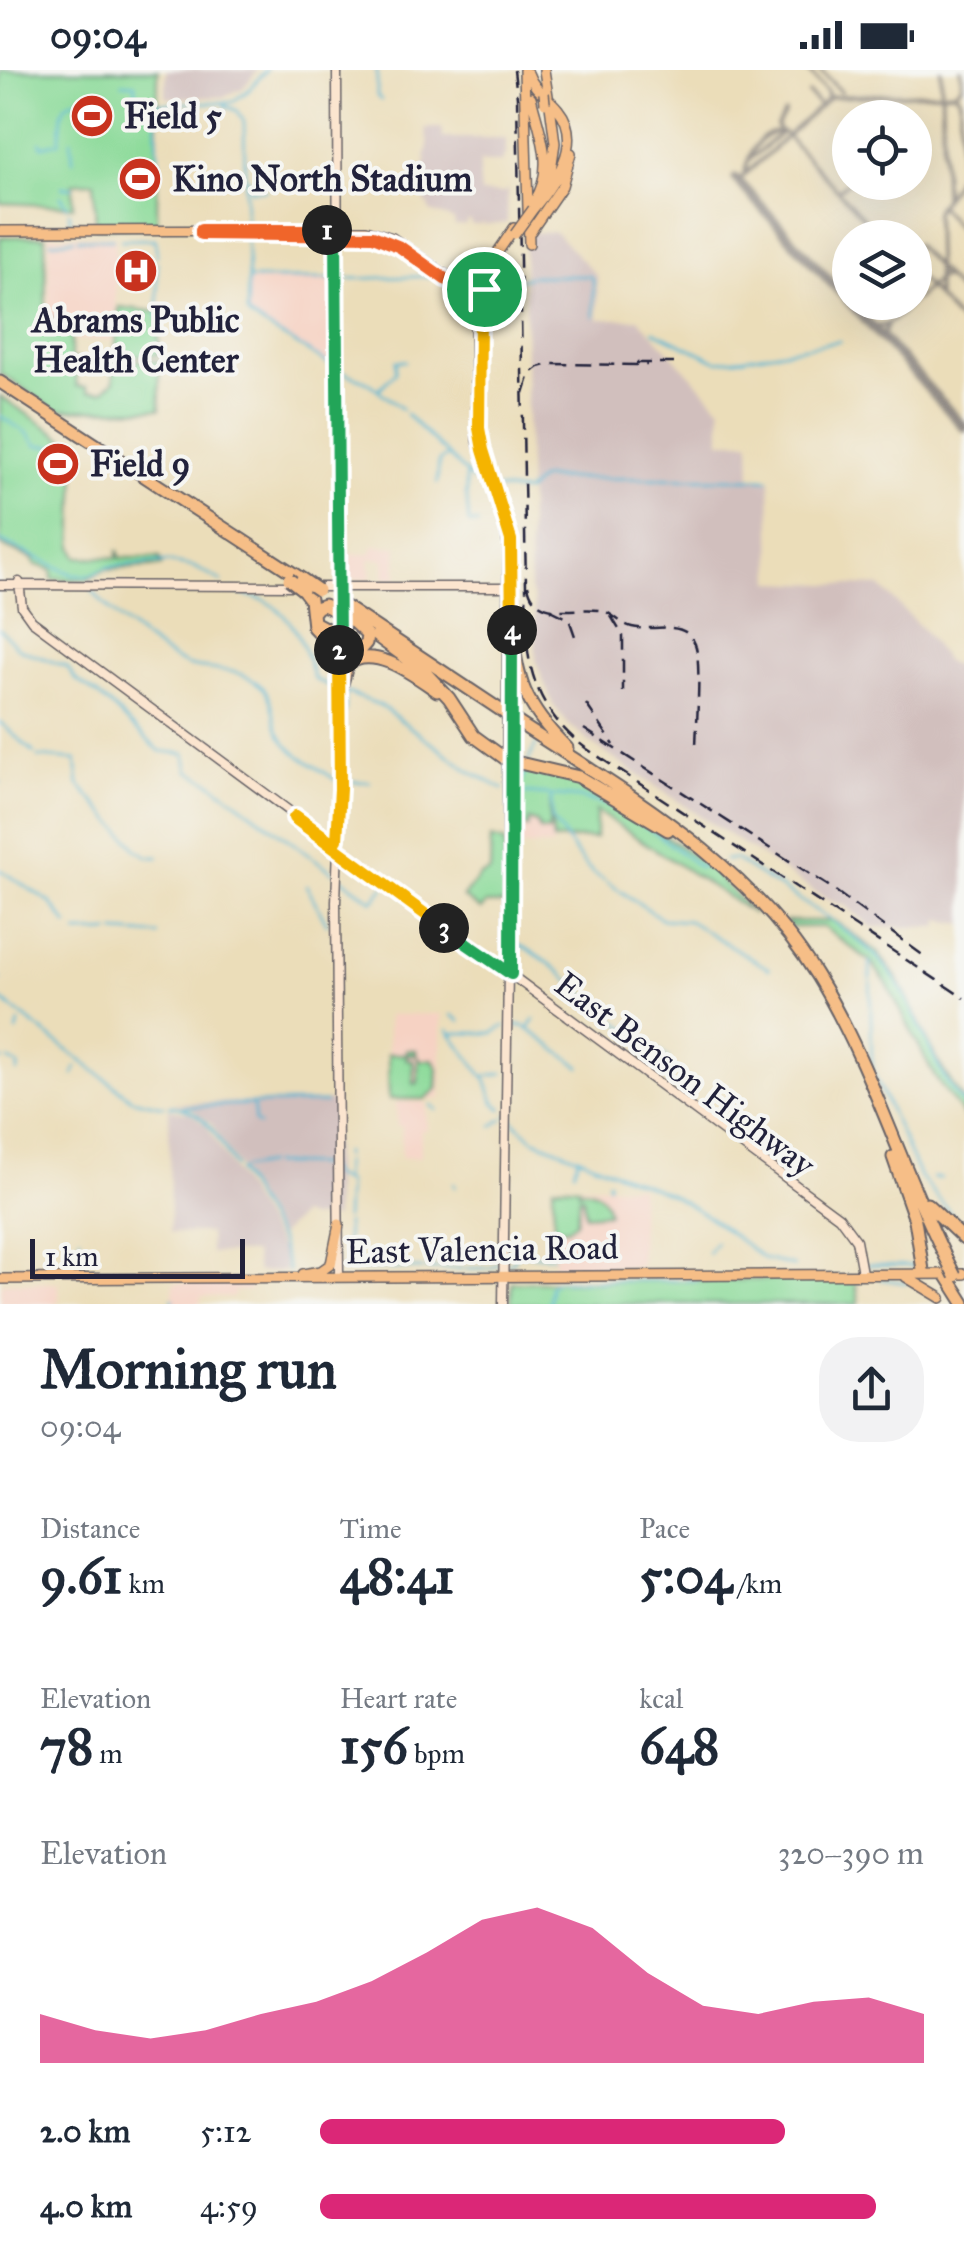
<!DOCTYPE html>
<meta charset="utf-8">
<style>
body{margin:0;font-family:"IM FELL Great Primer",serif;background:#f2f2f3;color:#1f2937;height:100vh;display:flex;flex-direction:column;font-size:38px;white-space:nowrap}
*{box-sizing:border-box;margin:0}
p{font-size:32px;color:#747a83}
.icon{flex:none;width:55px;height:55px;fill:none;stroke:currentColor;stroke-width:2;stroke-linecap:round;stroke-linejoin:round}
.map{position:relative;height:1234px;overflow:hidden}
.panel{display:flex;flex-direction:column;background:#fff;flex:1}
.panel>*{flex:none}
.buttons{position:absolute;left:832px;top:30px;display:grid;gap:20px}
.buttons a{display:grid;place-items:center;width:100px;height:100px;border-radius:50%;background:#fff;box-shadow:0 10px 40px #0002;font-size:50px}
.scale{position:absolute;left:30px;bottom:25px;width:215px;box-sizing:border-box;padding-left:10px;border:5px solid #22223b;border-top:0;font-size:28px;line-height:35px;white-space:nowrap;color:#22223b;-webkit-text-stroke:8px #f6f6f2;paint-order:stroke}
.pin{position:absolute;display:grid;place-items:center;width:85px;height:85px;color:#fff;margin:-42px;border:5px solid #fff;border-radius:50%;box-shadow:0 2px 10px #0007}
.km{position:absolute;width:50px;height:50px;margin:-25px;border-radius:50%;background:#222;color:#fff;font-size:28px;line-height:50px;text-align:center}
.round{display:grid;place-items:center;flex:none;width:105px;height:105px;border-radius:40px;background:#f2f2f3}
.head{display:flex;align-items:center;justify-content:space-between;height:170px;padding:0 40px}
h1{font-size:55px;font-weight:700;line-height:75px}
.stats{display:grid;grid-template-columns:repeat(3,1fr);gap:15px;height:170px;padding:10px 40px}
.stats div{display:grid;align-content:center}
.stats b{font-size:50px;font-weight:700}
.stats small{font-size:28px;font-weight:400}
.stats p{font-size:28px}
.chart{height:280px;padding:20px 40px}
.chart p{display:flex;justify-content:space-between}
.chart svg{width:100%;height:180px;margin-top:10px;fill:#db2777;opacity:.7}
ul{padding:0 40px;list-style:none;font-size:32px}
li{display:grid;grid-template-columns:160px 120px 1fr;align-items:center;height:75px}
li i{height:25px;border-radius:12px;background:#db2777}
.status{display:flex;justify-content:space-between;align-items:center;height:70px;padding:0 50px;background:#fff;direction:ltr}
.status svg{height:28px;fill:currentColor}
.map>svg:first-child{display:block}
.built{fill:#f6d2c3}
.industrial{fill:#d1bfbd}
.green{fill:#8bda99;stroke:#567e6a;stroke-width:2.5}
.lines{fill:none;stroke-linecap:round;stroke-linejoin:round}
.stream{stroke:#53b5d2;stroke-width:2.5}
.taxiway{stroke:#86807a;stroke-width:4}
.runway{stroke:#86807a;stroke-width:10}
.secondary-casing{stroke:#686367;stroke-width:11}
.primary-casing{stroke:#686367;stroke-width:12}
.highway-casing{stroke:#686367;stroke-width:15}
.secondary{stroke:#fbe5cf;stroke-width:8}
.primary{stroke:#f6be87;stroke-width:9}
.highway{stroke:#f6be87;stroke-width:11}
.rail{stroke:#22223b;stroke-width:2.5;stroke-dasharray:15 8;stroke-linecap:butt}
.primary-bridge-casing{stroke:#686367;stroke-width:12;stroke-linecap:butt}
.highway-bridge-casing{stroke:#686367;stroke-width:15;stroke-linecap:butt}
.primary-bridge{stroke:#f6be87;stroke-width:9}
.highway-bridge{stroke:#f6be87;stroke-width:11}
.split-1-casing{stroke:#fff;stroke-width:20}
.split-2-casing{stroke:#fff;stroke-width:20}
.split-3-casing{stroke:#fff;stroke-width:20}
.split-4-casing{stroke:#fff;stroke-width:20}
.split-5-casing{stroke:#fff;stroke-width:20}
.split-1{stroke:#f0652b;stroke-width:12}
.split-2{stroke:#22a559;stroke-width:12}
.split-3{stroke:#f5b400;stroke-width:12}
.split-4{stroke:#22a559;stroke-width:12}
.split-5{stroke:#f5b400;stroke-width:12}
.labels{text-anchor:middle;stroke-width:8;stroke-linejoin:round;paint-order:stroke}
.poi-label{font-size:35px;font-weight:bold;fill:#22223b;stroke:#f6f6f2;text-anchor:start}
.street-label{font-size:35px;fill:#22223b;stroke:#f6f6f2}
</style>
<div class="status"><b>09:04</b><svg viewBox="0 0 49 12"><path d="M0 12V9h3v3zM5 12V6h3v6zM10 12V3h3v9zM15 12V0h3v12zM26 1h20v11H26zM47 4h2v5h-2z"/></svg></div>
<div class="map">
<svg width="964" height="1234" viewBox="0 0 964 1234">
<rect width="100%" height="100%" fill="#f6f6f2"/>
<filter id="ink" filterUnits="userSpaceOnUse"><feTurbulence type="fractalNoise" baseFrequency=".01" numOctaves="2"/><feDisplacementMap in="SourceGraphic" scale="20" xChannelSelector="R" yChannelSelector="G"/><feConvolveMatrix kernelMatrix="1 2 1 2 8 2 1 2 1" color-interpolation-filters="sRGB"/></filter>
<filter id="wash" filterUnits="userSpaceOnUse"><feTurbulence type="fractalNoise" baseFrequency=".0048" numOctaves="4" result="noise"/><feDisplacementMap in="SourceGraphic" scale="40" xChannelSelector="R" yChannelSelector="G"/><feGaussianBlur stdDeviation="2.25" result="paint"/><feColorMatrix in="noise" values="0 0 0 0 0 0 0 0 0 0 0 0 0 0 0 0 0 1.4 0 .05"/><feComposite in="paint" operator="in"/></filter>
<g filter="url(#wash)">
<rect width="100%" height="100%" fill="#ebddb9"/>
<path class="built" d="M 49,165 L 115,166 L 116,237 L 113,270 L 74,270 L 73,252 L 49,251 Z
M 335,210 L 336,297 L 248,244 L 249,211 Z
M 373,476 L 397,477 L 397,508 L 384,509 L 384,489 L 369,489 L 371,509 L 350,509 L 347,506 L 347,484 L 370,484 Z
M 512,726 L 553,733 L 553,776 L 512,777 Z
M 441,944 L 441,1029 L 389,1029 L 388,945 Z
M 396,1032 L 426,1032 L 427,1060 L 421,1060 L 421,1087 L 401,1088 L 402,1056 L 397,1056 Z
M 553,1116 L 640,1116 L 641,1197 L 554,1197 Z
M 248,1212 L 251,1221 L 234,1221 L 234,1227 L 201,1227 L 200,1234 L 172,1234 L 174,1213 Z
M 2,1213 L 59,1213 L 59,1231 L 54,1232 L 58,1234 L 0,1234 Z"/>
<path class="industrial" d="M 166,0 L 258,0 L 243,18 L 223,27 L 166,28 Z
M 425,58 L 442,58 L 443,68 L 506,68 L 506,86 L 503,86 L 503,92 L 480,92 L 480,116 L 481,123 L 504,123 L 508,117 L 507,153 L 484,155 L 481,152 L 481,155 L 471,155 L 471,151 L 467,151 L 467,155 L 455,156 L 454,150 L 430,142 L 429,135 L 425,134 L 425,92 L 428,90 L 425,89 L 428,75 Z
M 555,162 L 597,206 L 598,249 L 639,249 L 721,338 L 721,371 L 750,371 L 751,407 L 770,408 L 772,512 L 880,516 L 924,561 L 947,593 L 964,599 L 964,854 L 940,850 L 939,857 L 872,857 L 846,836 L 826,829 L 593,675 L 568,654 L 553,635 L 536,592 L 534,529 L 530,521 L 524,163 Z
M 334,1031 L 334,1148 L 308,1148 L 300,1145 L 279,1166 L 212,1054 L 188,1036 L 169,1033 Z
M 169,1039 L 190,1043 L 206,1055 L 281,1180 L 285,1201 L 257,1202 L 254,1183 L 210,1183 L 209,1163 L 170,1163 Z"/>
<path class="green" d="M 0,0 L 158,0 L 157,157 L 96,157 L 94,112 L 73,113 L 73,136 L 0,133 Z
M 45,166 L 46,251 L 71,251 L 71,289 L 103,290 L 95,297 L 89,292 L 76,304 L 77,316 L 87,317 L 88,322 L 103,321 L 114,311 L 113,290 L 159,291 L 160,339 L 55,340 L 0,303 L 0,167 Z
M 119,237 L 159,242 L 159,285 L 115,286 Z
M 0,326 L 77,377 L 73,477 L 77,487 L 117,488 L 118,480 L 120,488 L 160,488 L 161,496 L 104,500 L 87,510 L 52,509 L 52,500 L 34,494 L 33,489 L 0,475 Z
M 518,696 L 580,713 L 636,745 L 705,794 L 754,844 L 596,741 L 596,768 L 553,770 L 550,732 L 549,761 L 540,760 L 537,753 L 529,750 L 528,757 L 521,756 L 523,747 L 518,729 L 521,728 L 512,726 L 514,699 Z
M 491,768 L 505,772 L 506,834 L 486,834 L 481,840 L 463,827 L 480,806 L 490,802 Z
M 786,851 L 834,851 L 877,882 L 899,911 L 938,992 L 964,1032 L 964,1047 L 935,1007 L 887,914 L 871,892 L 823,857 L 790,857 Z
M 406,980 L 416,980 L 416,985 L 407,984 L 406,989 L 413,990 L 414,1014 L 418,1013 L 418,988 L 420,991 L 432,989 L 438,998 L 437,1019 L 425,1029 L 389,1029 L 388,984 L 406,984 Z
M 553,1116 L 579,1116 L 579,1121 L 583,1119 C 598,1120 606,1128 608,1143 L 585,1145 L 583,1127 L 580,1126 L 576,1152 L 567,1158 L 554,1158 Z
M 855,1209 L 859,1234 L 511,1234 L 512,1212 Z"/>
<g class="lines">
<path class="stream" d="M 377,0 L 377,26 L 381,30
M 122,13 L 135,14 L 137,27
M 147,34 L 232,32 L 249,20 L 266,0
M 224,35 L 238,41 L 244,52 L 246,155
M 156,46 L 159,104
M 71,70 L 73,91
M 40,72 L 42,76 L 59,72 C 65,34 54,33 97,25
M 248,108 L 251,120 L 266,120
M 62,117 L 73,117
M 61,126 L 67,136
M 69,142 L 71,158
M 246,163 L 248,209 L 333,209
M 78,169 L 113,169
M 121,170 L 155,169 L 157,186
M 51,172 L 74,169
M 157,192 L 158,236
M 453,203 L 478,208
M 532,206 L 589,206 L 593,209 L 594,247
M 492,208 L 520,209
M 342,209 L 441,206
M 522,209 L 528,207
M 248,211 L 247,243 L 250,247 L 336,298
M 158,240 L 158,248
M 654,261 L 717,291 L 746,288
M 748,287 L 840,271
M 343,302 L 368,312 L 402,339
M 380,318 L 396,302 L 396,291 L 406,291
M 406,344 L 474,411 L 488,418
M 0,346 L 27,363 L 37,375 L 62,377
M 466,404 C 465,418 468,437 469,453 L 478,454
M 437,413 L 439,391 L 448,386
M 496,419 L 526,422 L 540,409 L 547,408 L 769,409
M 0,471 L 74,505 L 90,506 L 108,497 L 168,492 L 194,497 L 222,512
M 91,518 C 103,539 171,594 195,597 C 223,602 237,597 261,616 C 276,629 271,651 281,666 C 292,685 318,697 336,710
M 232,520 C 242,525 253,526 263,530 C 296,546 304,577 314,609 L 337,620
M 0,559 L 19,579 L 67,597 L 75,609 L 98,625 L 160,681 L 185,684 L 189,701 L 210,712 L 334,803
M 345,622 L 380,635 L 471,702 L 503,719
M 345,641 L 345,624
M 0,652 L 34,683
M 38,687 L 76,690 L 79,715 L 134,775
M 528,691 L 536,675
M 342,711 L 370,712
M 0,712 L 1,712
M 513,722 L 580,728 L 608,735 L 660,766 L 699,797 L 708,796
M 517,723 L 526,699
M 551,728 L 552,750 C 570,771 580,797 604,810
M 135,778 L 149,787
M 152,787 L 159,787
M 725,790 L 735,789 C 779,819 860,861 890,902 C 920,943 930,996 964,1035
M 0,800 L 50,832 L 68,855
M 341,808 L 373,831 L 384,817
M 607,812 L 662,849 L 689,851 L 769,899
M 306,815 L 327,854
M 116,862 L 158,865
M 77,863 L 81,863
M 83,863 L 111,862
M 513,870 L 513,861
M 516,874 C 551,888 576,918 605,942 C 625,959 648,973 669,989
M 870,892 L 872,1000 L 920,1107 L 964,1159
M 0,908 L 1,910
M 0,929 L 132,1029 L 164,1036
M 452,945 L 460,951
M 514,955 L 524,956 L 568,988
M 528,959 L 535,949
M 448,960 L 486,1010 L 494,1031 L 502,1039
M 17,961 L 19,953
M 451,963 L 493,963 L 505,956
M 570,989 L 580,997
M 0,990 L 3,990
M 8,990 L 19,996 L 17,1002
M 513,1002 L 514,1002
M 74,1004 L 76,997
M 486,1006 L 503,1003
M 256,1034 L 325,1033
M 431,1035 L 437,1040
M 169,1036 C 206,1038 218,1068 235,1097
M 182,1037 L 253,1034 L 255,1052 L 259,1055
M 507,1045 L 533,1069 L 672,1125 L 709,1147 L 764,1189 L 794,1196
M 492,1056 L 503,1049
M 344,1082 L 344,1087
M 272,1094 L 287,1094
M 289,1094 L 324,1095 L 334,1107 L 347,1113 L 345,1148
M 244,1098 L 267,1094
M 241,1100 L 238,1101 L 280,1171 L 288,1201
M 574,1100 L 578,1088
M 933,1108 L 941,1108
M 343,1110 L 344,1092
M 608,1111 L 608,1115
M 454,1114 L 455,1117
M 346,1153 L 348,1196 L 352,1199 L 383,1199
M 708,1183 L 716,1172
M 551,1186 L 553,1186
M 508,1193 L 512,1193 L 517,1183 L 548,1186
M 868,1195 L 918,1196
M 386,1199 L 422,1199
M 426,1199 L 490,1198 L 499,1193
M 428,1199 L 434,1188
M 79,1203 L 80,1167
M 836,1209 L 863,1209
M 881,1209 L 907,1213
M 173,1234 L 173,1228
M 549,1234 L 550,1215 L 557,1211 L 698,1210"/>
<path class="taxiway" d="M 807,0 L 828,23 L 827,29
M 820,0 L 841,22
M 941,0 L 944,125
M 809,24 L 820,36
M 779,61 L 777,56 L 785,43
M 748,91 L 782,62
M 744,106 C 748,86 758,60 783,62 L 882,168
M 738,111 L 830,27 L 955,22 L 962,15 L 961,0
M 838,120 L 849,112
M 938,135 L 964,164
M 902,160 L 909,168
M 915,174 L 964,227
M 915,203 L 964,257
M 937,227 L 935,141 L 954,114 L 960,99 L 960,28 L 955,22
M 915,230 L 940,207 L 946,208
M 55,248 L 60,243
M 869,254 C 887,263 899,244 912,232
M 887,255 L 884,264 L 888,274"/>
<path class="runway" d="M 736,109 L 964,357"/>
</g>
</g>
<g filter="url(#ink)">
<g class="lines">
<g class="secondary-casing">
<path id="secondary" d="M 337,0 L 339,535
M 19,512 L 22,537 L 32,551 L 839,1147 L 856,1170 L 862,1203
M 0,515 L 295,516
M 314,517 L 510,517
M 339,614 L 340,634
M 341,633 L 341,724
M 339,1204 L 336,832 L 340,719
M 503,1234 L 508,900 L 507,690"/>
</g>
<g class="primary-casing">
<path id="primary" d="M 524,0 L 529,174
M 544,0 L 548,26
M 528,3 C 534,21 547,25 558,39 C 585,72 554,114 533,139
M 531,27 C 540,63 556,98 534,132
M 549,113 L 555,73 L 550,35
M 0,161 L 366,160 L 392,168 L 447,206 L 482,218
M 531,161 L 562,116 L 571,83
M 507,690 L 508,475 L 505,455 L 477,370 L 475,247 L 485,201 L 514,158
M 303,1204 L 321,1201 L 331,1194 L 339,1154
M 906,1207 L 941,1228
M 0,1209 L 964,1204"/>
</g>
<g class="highway-casing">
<path id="highway" d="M 0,312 L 302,509
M 303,520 L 310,529 L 313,557 L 335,580 L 339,604
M 347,538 L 502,641
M 334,540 L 324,535 L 318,537 L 313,543 L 314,552 L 329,560 L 336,556 L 339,546
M 512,552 C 515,609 525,637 567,678
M 342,554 L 345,577 L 352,581 L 360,580 L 366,573 L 367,565 L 351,550
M 376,566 L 424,601 L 449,628 L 474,666 L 507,690 L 579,707 L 668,760
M 341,618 L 347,595 C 373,573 415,606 437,621
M 517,652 C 628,725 746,790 817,906 C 873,997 902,1103 951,1198
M 893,1087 L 915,1150 L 923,1200
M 927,1134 L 964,1169
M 947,1206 L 964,1233"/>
</g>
<use href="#secondary" class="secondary"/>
<use href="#primary" class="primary"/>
<use href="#highway" class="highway"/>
<path class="rail" d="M 514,0 L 517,27 L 527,571 C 530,616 550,652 587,679 L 964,928
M 636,293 L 676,293
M 524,323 L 530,304 L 539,297 L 550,294 L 647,295
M 528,515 C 534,550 573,537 599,540 C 612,541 619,554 632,557 C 652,562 685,548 695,574 C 702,593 696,657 696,681
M 551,540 L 569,549 L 576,569
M 611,546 L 623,566 L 623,622
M 586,634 L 614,675
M 584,659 L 827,815 L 928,889"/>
<g class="primary-bridge-casing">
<path id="primary-bridge" d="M 544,23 L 545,33
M 515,164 L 533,139"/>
</g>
<g class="highway-bridge-casing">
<path id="highway-bridge" d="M 289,509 L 303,520
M 302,509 L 318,520
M 334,531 L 347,538
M 502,641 L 517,652
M 951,1198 L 955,1206"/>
</g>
<use href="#primary-bridge" class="primary-bridge"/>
<use href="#highway-bridge" class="highway-bridge"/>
</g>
</g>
<g class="lines" filter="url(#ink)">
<g class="split-1-casing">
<path id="split-1" d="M 327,160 L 201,160 L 201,164 L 373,166 L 400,177 L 445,209 L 479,221 L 480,218 L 484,219"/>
</g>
<g class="split-2-casing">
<path id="split-2" d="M 327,160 L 336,159 L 339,580"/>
</g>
<g class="split-3-casing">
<path id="split-3" d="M 339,580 L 340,719 L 337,770 L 329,770 L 296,746 L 294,748 L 444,858"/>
</g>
<g class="split-4-casing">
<path id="split-4" d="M 444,858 L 511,904 L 512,560"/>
</g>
<g class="split-5-casing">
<path id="split-5" d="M 484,219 L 480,249 L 479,358 L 483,380 L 511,470 L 512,560"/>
</g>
<use href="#split-1" class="split-1"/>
<use href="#split-2" class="split-2"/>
<use href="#split-3" class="split-3"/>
<use href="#split-4" class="split-4"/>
<use href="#split-5" class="split-5"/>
</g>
<defs>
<g id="stadium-disc" transform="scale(2.25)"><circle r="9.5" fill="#c8321e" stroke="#f6f6f2"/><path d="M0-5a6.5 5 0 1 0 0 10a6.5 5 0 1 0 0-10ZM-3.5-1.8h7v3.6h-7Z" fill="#fff"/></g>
<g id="hospital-disc" transform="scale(2.25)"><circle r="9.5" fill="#c8321e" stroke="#f6f6f2"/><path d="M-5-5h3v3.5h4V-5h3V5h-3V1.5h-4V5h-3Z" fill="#fff"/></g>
</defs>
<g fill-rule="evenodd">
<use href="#stadium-disc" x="92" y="46"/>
<use href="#stadium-disc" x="140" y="109"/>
<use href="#hospital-disc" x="136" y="201"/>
<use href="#stadium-disc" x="58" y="394"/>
</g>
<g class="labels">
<g class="poi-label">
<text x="124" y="58">Field 5</text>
<text x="172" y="121">Kino North Stadium</text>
<text x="136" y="262" text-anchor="middle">Abrams Public<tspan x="136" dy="40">Health Center</tspan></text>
<text x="90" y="406">Field 9</text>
</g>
<g class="street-label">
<text transform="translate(685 1004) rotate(37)" y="12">East Benson Highway</text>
<text transform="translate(482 1179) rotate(-1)" y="12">East Valencia Road</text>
</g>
</g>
</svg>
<div class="buttons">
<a><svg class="icon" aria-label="locate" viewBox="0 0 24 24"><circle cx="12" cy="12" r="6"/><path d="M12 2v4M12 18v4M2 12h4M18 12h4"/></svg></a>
<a><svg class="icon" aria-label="layers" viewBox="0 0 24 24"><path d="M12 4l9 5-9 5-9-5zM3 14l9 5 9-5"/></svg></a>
</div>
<div class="scale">1 km</div>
<div class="pin" style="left:484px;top:219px;background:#1e9e55"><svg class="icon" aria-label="arrive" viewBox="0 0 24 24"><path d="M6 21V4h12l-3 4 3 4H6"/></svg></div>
<b class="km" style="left:327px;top:160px">1</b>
<b class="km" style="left:339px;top:580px">2</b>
<b class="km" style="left:444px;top:858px">3</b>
<b class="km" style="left:512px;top:560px">4</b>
</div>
<section class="panel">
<div class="head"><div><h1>Morning run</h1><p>09:04</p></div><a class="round"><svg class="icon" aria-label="share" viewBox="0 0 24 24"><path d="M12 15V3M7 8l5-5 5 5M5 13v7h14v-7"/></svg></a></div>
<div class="stats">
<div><p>Distance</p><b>9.61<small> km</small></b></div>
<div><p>Time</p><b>48:41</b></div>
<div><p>Pace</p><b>5:04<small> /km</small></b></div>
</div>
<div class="stats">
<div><p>Elevation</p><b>78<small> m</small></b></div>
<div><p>Heart rate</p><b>156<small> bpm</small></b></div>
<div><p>kcal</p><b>648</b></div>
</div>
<div class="chart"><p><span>Elevation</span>320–390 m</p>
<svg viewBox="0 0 160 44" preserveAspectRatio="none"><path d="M0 44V32L10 36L20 38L30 36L40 32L50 29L60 24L70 17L80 9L90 6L100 11L110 22L120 30L130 32L140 29L150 28L160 32V44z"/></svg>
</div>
<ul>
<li><b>2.0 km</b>5:12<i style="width:77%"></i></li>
<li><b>4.0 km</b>4:59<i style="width:92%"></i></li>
</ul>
</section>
